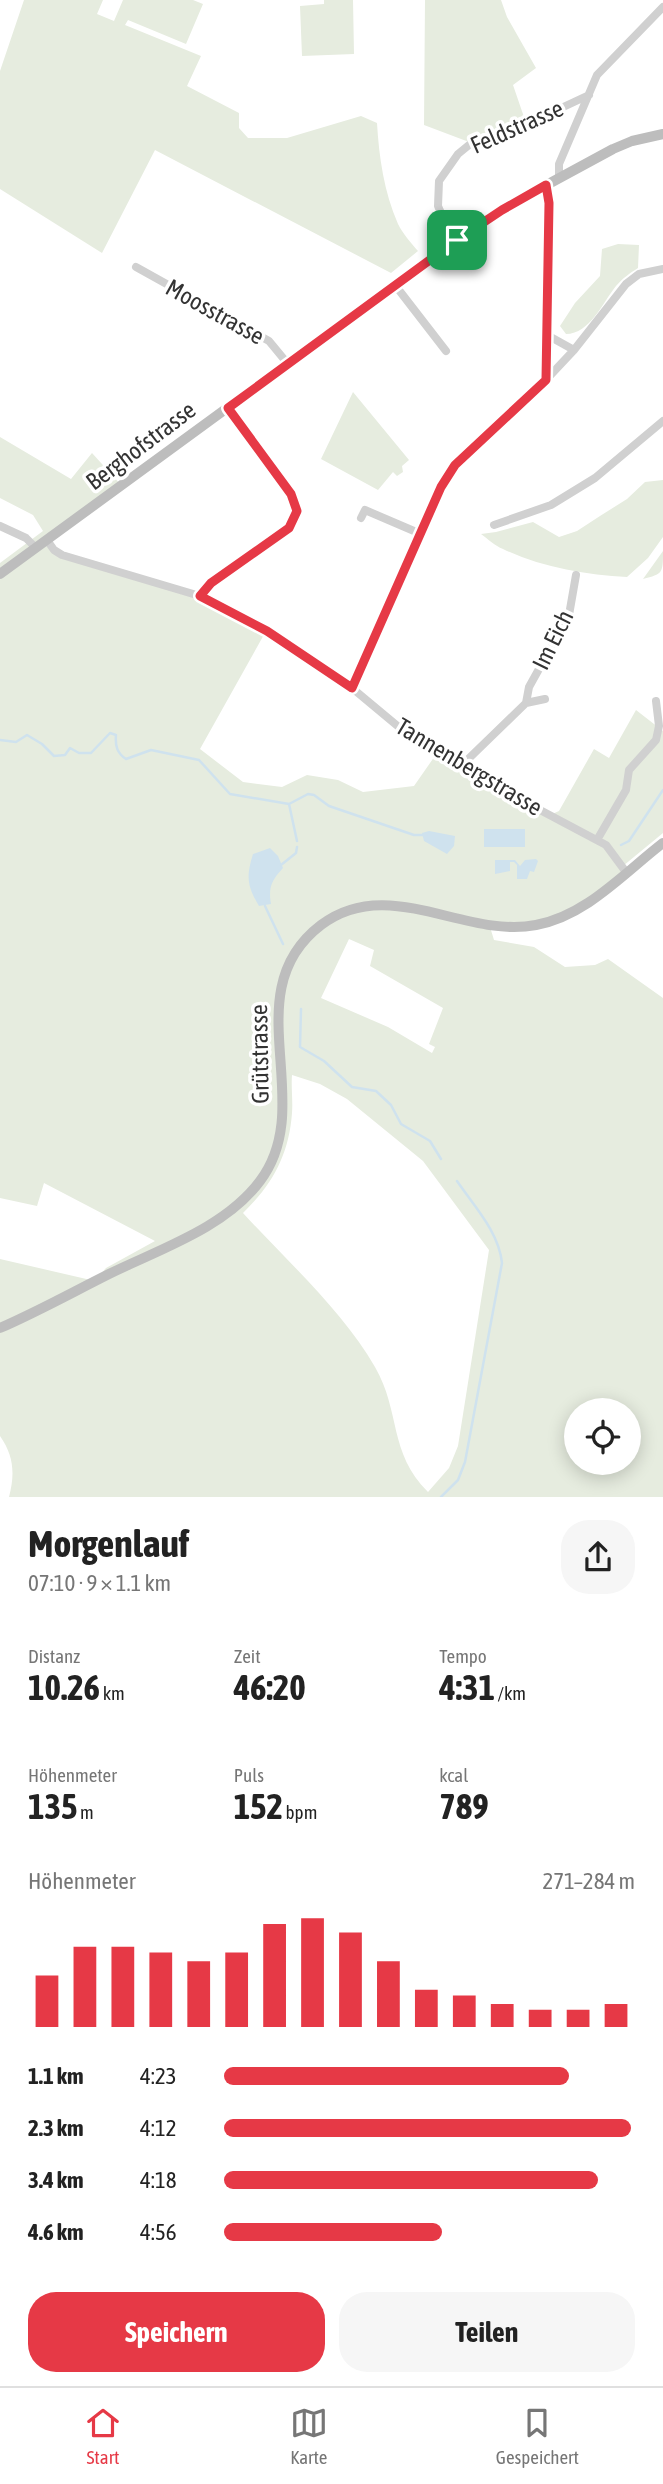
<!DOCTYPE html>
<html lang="de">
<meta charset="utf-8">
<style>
body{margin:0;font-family:"Asap Condensed",sans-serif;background:#f6f6f6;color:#222;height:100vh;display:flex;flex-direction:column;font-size:26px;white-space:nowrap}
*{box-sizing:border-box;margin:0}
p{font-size:23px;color:#767676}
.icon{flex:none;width:38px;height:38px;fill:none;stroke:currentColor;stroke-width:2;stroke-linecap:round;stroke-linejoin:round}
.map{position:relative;height:1497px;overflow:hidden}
.drawer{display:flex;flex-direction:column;background:#fff;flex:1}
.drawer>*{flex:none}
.tools{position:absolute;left:564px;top:1398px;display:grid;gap:14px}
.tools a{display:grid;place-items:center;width:77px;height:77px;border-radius:50%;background:#fff;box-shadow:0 4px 18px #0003;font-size:35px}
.pin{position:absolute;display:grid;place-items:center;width:60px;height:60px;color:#fff;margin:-30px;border-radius:14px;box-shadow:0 4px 10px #0006}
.round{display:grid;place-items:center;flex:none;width:74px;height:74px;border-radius:28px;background:#f6f6f6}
.summary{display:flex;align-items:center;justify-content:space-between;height:119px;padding:0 28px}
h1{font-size:38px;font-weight:700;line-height:52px}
.metrics{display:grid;grid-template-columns:repeat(3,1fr);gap:10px;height:119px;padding:7px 28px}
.metrics div{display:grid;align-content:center}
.metrics b{font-size:35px;font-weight:700}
.metrics small{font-size:19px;font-weight:400}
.metrics p{font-size:19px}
.chart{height:196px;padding:14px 28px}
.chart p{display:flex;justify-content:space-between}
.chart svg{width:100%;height:126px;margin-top:7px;stroke:#e63946;stroke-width:6}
.cta{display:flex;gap:14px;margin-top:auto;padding:14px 28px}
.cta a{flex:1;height:80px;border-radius:28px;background:#e63946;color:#fff;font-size:28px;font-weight:700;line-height:80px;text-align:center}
.cta a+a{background:#f6f6f6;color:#222}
ul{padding:0 28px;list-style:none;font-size:23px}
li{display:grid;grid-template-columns:112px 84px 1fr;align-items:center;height:52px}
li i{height:18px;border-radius:9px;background:#e63946}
.tab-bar{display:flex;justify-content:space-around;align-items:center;height:98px;border-top:2px solid #e0e0e0;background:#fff;font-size:19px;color:#767676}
.tab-bar a{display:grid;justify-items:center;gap:4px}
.tab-bar .current{color:#e63946}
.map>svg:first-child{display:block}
.green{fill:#e6ecdf;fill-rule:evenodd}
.water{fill:#cfe2ee}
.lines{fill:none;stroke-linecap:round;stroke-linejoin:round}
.stream{stroke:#cfe2ee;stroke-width:2.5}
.street{stroke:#d0d0d0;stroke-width:8}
.secondary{stroke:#bdbdbd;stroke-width:10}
.route-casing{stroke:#fff;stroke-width:14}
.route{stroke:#e63946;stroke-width:9}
.labels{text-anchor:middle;stroke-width:7;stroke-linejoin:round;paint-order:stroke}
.street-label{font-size:24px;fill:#333;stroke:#fff}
</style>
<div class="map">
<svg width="663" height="1497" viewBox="0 0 663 1497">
<rect width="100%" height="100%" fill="#fff"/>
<path class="green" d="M 24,0 L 103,0 L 97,14 L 114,21 L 123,0 L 193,0 L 203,4 L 186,44 L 128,20 L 125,25 L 201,56 L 187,86 L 239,113 L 239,128 L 248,138 L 287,138 L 361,116 L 377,123 C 379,157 384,192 398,224 C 403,234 411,243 418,251 L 391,273 L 155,150 L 102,253 L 0,189 L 0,71 Z
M 324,0 L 353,0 L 354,54 L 302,56 L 300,6 L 324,4 Z
M 425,0 L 501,0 L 507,17 L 536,68 L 513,85 L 525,120 L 469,142 L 424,125 Z
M 618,244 L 639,245 L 638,268 C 630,273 623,278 616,286 C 603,302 590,334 566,334 L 560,326 L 575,303 L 600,276 L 602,249 Z
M 353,392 L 409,460 L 402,466 L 403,472 L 397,476 L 393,472 L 378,490 L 321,459 Z
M 0,437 L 71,479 L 92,453 L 122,486 L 47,540 L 52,548 L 200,596 L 266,631 L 200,749 L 243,782 L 282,787 L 307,775 L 338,780 L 363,792 L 414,786 L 437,753 L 550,815 L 559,811 L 594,749 L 609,758 L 636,710 L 663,731 L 663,833 L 623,866 L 626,872 L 554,921 L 490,927 L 494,940 L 534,947 L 565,967 L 595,965 L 608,959 L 663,998 L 663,1497 L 9,1497 C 15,1474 14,1456 0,1436 L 0,1259 L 95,1281 L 106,1268 L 155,1241 L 44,1183 L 37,1206 L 0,1198 L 0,563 L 43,531 L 33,515 L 0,498 ZM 349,939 L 374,950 L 370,966 L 443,1008 L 429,1044 L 435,1047 L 432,1053 L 388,1027 L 321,998 ZM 292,1075 L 320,1084 L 347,1099 L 423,1161 L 489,1250 L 458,1446 L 449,1468 L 428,1492 C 388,1452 401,1412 375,1367 C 343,1311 286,1260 243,1213 C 273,1184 289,1154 292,1113 C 293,1100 291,1087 292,1075 ZM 576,1410 L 628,1410 L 628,1463 L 576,1463 Z
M 663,480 L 663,537 L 648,558 L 627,577 C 586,575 540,567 503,549 C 495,546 488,539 481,534 L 496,532 L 533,522 L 559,537 L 577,531 L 600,516 L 627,499 L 645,482 Z
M 663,551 C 663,573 663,574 643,579 Z"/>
<path class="water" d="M 484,829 L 525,829 L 525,847 L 484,847 Z
M 429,831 L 455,836 L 454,846 L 447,854 L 424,841 L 422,833 Z
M 270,848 L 278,856 L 283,868 C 272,880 268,887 271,904 L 259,906 C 247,886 246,877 253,854 Z
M 536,859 L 538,861 L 534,872 L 530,871 L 527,879 L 517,879 L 517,865 L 514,862 L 510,862 L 510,871 L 495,874 L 495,860 L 515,860 L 520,866 L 525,860 Z"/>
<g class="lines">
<path class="stream" d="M 0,740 L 16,742 L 27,735 L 42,744 L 54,756 L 65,755 L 70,748 L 79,753 L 91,753 L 110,733 L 116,735 C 115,746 117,753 126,759 L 151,750 L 199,760 L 230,794 L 289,804 L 308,794 L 314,795 L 329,806 L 414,835 L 426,835
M 289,804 L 297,841
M 621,845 L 629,841 L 663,790
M 281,865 L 296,853 L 297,847
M 265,906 L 283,944
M 301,1009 L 300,1047 L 324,1061 L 352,1087 L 376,1091 L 391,1105 L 401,1124 L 430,1141 L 441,1159
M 441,1497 L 458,1480 L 465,1462 L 502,1263 C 499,1232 474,1206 457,1181"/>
<path class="street" d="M 559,178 L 559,164 L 597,75 L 663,7
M 457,240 L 447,227 L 438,206 L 439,181 L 458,154 L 469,145 L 529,123 L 589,95
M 136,267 L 269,341 L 288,364
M 395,285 L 446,351
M 547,335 L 574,350
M 546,380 L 549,203 L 546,185
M 361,518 L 365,510 L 421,534
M 494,525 L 551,505 L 595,478 L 663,421
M 0,526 L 26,538 L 36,548
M 47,540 L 54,550 L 62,555 L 200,596 L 266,631 L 352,688 L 412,738 L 474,775 L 606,845 L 626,872
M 200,596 L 211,583 L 289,528 L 297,511 L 291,494 L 227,408
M 352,688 L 441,487 L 455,465 L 529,398 L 574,350 L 626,284 L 639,274 L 663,269
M 526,703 L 545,699
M 460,767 L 526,703 L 529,687 L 569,615 L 576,575
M 597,840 L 626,790 L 629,770 L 656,740 L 659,726 L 656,701"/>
<path class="secondary" d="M 0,574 L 457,240 L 517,201 L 613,149 L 632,141 L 663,134
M 0,1328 C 37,1312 73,1292 109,1274 C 160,1249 225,1228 260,1181 C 319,1103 233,992 321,925 C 388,874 464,939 536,925 C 586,916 624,873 663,843"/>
</g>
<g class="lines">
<g class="route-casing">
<path id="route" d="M 546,185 L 549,203 L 546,380 L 455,465 L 441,487 L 352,688 L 267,631 L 200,596 L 211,583 L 289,528 L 297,511 L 291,494 L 228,408 L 457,240 L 502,210 Z"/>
</g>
<use href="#route" class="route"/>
</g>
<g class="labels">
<g class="street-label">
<text transform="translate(517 127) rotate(-24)" y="8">Feldstrasse</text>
<text transform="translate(215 312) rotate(29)" y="8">Moosstrasse</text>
<text transform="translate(141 446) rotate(-37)" y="8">Berghofstrasse</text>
<text transform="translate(553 640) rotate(-64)" y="8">Im Eich</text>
<text transform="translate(469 767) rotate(31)" y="8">Tannenbergstrasse</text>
<text transform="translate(260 1054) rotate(-91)" y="8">Grütstrasse</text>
</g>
</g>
</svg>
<div class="tools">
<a><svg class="icon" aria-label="locate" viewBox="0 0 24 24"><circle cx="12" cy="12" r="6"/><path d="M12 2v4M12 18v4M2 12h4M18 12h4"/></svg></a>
</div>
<div class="pin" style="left:457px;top:240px;background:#1e9e55"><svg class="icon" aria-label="arrive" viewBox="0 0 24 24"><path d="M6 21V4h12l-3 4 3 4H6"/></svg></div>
</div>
<section class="drawer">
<div class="summary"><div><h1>Morgenlauf</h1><p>07:10 · 9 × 1.1 km</p></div><a class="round"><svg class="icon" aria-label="share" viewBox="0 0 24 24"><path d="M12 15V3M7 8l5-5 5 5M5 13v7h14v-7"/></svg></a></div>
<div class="metrics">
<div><p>Distanz</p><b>10.26<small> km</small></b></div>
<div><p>Zeit</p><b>46:20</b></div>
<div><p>Tempo</p><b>4:31<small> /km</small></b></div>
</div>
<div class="metrics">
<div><p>Höhenmeter</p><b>135<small> m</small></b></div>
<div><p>Puls</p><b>152<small> bpm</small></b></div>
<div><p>kcal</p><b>789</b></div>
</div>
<div class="chart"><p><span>Höhenmeter</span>271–284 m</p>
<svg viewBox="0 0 160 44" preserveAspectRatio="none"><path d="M5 44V26M15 44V16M25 44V16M35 44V18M45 44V21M55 44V18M65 44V8M75 44V6M85 44V11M95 44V21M105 44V31M115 44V33M125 44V36M135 44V38M145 44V38M155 44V36"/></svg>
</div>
<ul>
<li><b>1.1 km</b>4:23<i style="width:84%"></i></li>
<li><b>2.3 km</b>4:12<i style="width:99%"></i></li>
<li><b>3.4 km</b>4:18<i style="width:91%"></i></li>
<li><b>4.6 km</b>4:56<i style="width:53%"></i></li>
</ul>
<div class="cta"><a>Speichern</a><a>Teilen</a></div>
</section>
<nav class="tab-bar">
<a class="current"><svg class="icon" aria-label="home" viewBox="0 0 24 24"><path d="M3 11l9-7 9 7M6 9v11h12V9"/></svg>Start</a>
<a><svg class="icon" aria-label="map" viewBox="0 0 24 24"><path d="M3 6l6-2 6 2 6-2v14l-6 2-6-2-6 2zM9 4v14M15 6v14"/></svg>Karte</a>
<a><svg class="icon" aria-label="saved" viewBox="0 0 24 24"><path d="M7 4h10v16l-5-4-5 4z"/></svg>Gespeichert</a>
</nav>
